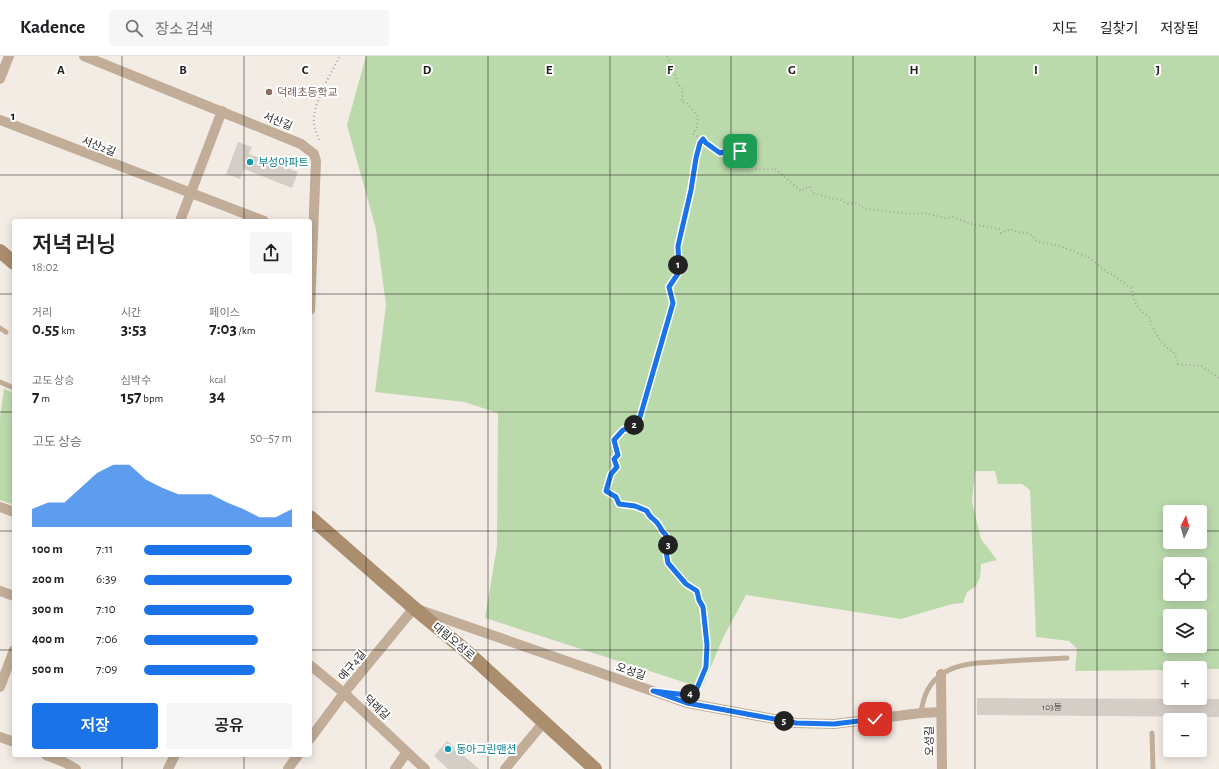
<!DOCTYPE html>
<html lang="ko">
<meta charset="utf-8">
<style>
body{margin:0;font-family:"Alegreya Sans","Noto Sans KR",sans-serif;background:#f6f6f6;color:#202124;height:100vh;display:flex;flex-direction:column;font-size:15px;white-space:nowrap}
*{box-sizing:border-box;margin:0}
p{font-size:13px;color:#757577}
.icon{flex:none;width:22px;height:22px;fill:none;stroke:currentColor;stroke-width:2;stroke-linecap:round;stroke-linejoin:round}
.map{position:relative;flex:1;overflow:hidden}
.panel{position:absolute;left:12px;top:163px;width:300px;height:538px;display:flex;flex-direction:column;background:#fff;border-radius:4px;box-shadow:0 2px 10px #0003}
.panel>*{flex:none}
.needle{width:26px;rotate:5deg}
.controls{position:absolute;left:1163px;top:449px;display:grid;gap:8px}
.controls a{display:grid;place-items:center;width:44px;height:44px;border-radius:4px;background:#fff;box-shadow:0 2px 10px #0003;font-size:20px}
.pin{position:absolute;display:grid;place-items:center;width:34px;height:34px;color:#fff;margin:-17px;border-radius:8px;box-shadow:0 2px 6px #0006}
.km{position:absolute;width:20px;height:20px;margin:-10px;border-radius:50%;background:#222;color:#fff;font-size:11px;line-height:20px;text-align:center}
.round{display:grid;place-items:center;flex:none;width:42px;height:42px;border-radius:4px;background:#f6f6f6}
.summary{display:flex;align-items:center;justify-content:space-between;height:68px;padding:0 20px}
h1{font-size:22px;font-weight:600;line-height:30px}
.metrics{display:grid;grid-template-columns:repeat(3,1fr);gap:6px;height:68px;padding:4px 20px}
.metrics div{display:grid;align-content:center}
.metrics b{font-size:17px;font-weight:600}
.metrics small{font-size:11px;font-weight:400}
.metrics p{font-size:11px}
.chart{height:112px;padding:8px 20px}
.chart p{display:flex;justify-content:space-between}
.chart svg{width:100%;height:72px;margin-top:4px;fill:#1a73e8;opacity:.7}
.primary-button{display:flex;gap:8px;margin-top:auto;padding:8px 20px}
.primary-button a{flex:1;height:46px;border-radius:4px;background:#1a73e8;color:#fff;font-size:16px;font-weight:600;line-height:46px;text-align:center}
.primary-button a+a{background:#f6f6f6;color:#202124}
ul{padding:0 20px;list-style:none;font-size:13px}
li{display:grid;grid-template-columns:64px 48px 1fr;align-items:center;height:30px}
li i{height:10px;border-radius:5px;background:#1a73e8}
header{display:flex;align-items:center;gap:24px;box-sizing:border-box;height:56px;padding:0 20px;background:#fff;border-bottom:1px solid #e0e0e0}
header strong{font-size:19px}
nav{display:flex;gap:22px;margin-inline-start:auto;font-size:14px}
.search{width:280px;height:36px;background:#f6f6f6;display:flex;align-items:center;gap:10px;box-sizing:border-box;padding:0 14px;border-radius:4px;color:#757577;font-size:15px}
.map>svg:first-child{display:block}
.green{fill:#bbdaac;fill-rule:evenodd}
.building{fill:#d5cec7}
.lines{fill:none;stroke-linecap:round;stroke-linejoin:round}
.path{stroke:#a9a39e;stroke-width:2;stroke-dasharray:1 3;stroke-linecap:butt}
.lane{stroke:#c1ad98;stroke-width:5}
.street{stroke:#c1ad98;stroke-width:10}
.secondary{stroke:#ab8e6e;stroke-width:14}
.route-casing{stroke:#fff;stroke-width:8}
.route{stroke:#1a73e8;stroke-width:5}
.grid{fill:none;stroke:#201d1b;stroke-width:1;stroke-opacity:0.55}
.education-dot{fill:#8d6e63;stroke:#fff;stroke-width:1.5}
.culture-dot{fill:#0f9aa8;stroke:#fff;stroke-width:1.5}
.labels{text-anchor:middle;stroke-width:4;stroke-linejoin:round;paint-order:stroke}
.number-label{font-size:9px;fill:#4d4946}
.education-label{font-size:11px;fill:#785e54;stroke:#fff;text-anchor:start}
.street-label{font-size:11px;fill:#201d1b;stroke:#fff}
.culture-label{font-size:11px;fill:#0d838f;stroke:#fff;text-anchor:start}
.grid-label{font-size:13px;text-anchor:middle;font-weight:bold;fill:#201d1b;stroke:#fff;stroke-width:4;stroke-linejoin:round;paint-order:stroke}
</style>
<header>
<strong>Kadence</strong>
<div class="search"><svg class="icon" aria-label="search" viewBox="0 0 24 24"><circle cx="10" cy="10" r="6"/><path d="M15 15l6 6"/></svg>장소 검색</div>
<nav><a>지도</a><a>길찾기</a><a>저장됨</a></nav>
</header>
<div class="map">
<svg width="1219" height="713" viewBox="0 0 1219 713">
<rect width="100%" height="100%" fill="#f3ece5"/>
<path class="green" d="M 366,0 L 1219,0 L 1219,613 L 1170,612 L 1170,614 L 1075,615 L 1077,593 L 1069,585 L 1036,581 L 1030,434 L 1022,428 L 998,428 L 995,415 L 975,415 L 972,445 L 981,483 L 997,504 L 981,508 L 980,521 L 976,530 L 967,536 L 963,547 L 952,548 L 901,563 L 746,539 L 722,584 L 702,632 L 485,562 L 497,490 L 498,357 L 464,346 L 375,336 L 386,249 L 376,173 L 347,69 ZM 1170,456 L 1200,456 L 1200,486 L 1170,486 ZM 1170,508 L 1200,508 L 1200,538 L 1170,538 ZM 1170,560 L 1200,560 L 1200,590 L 1170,590 Z
M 4,333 L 14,337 L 14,449 L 0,444 L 0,361 Z"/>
<path class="building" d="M 238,86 L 252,91 L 249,98 L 298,116 L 292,132 L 244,113 L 240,123 L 226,118 Z
M 977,642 L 1219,643 L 1219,661 L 977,659 Z
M 447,685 L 479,713 L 448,713 L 434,700 Z"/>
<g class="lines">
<path class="path" d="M 667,0 L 676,21 L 677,28 L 682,32 L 683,41 L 681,45 L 688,48 L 698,61 L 697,71 L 693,78 L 703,83 L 706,87 L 719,97 L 731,94 L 745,95 C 752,113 753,116 774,112 L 801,135 L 809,130 L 813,137 L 829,142 L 841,144 L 847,148 L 857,147 L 866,153 L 911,158 L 925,157 L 945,162 L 953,161 L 972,168 L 999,173 L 1001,177 L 1010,173 L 1017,176 L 1029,177 L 1038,186 L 1060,190 L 1090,202 L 1108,217 L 1112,218 L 1131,232 C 1134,245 1138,255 1149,261 C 1152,271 1157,281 1164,289 C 1173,298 1175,294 1178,308 L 1202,310 L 1219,322
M 319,84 C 317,78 314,72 314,66 C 312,48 332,16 340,0
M 694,637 C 710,617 708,577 704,552 C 703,547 699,541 697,535 L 686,528 L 668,507 L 666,495 L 670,491 L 666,486 L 666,479 C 660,474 662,473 658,468 C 654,462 649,462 647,455 L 635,450 L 619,448 L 616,441 L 606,435 C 609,426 612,418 617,411 L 614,403 L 618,399 L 614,384 L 623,374 L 638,368 L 673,247 L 669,231 L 679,216 L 678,190 L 691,134 L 696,102 L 700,87 L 703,83"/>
<path class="lane" d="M 0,272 L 6,276
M 0,326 L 14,332
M 921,657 C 923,641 928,627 942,618 C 961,605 987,607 1008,605 C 1027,604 1047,603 1067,602
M 1152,677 L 1153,713"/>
<path class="street" d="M 84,0 L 301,88 L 314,98 L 316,105 L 310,254
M 0,23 L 9,0
M 0,64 L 264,165
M 180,165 L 222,55
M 0,451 L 14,456
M 0,535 L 14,540
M 310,609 L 344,637 L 425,713
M 941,618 L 942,713
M 0,631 L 14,594
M 0,681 L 14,686
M 310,683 L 344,637 L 414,552 L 687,647 L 796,667 L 834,668 L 921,657 L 941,656
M 46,699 L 64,706 L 76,713
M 168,713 L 175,699
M 288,713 L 298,699
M 395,713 L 407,696
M 505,713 L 544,666"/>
<path class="secondary" d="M 0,195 L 14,207
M 310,461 L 414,552 L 465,594 L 595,713"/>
</g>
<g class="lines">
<g class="route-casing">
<path id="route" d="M 740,95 L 731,94 L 720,97 L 706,87 L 703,83 L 700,87 L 696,102 L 691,134 L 678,190 L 679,216 L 669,231 L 673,247 L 638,368 L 623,374 L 614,384 L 618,399 L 614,403 L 617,411 L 611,418 L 606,435 L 616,441 L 619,448 L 635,450 L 647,455 C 649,462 654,462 658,468 C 662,473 660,474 666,479 L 666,486 L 670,491 L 666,495 L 668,507 L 686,528 L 697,535 L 699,544 L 703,551 L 707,589 L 706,611 L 695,637 L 687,639 L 653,635 L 687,647 L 796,667 L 834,668 L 875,663"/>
</g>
<use href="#route" class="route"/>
</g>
<path class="grid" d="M 122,0 L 122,165M 244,0 L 244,165M 366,0 L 366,713M 488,0 L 488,713M 610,0 L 610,713M 731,0 L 731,713M 853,0 L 853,713M 975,0 L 975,713M 1097,0 L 1097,713M 0,119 L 1219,119M 0,238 L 14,238M 310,238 L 1219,238M 0,356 L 14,356M 310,356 L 1219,356M 0,475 L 14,475M 310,475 L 1170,475M 1200,475 L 1219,475M 0,594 L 14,594M 310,594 L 1219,594M 122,699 L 122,713M 244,699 L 244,713"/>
<circle class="education-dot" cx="269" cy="36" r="4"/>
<g class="culture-dot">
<circle cx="250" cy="106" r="4"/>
<circle cx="448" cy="693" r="4"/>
</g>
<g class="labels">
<g class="number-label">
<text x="1052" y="654">103동</text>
</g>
<g class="education-label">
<text x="277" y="40">덕례초등학교</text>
</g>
<g class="street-label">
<text transform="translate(278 65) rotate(22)" y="4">서산길</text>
<text transform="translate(99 90) rotate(21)" y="4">서산2길</text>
<text transform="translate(454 585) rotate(40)" y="4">대림오성로</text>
<text transform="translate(352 609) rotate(-50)" y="4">예구4길</text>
<text transform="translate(631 615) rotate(19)" y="4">오성길</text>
<text transform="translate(377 651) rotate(43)" y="4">덕례길</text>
<text transform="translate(929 685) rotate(-91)" y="4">오성길</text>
</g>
<g class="culture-label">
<text x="258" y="110">부성아파트</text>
<text x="456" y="697">동아그린맨션</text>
</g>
</g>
<g class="grid-label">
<text x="61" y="18">A</text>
<text x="183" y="18">B</text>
<text x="305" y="18">C</text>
<text x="427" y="18">D</text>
<text x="549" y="18">E</text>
<text x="670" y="18">F</text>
<text x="792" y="18">G</text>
<text x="914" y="18">H</text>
<text x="1036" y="18">I</text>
<text x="1158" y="18">J</text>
<text x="13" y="64">1</text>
</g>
</svg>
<div class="controls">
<a><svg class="needle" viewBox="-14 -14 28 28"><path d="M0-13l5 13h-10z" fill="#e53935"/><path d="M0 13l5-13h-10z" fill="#757577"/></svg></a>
<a><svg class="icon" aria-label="locate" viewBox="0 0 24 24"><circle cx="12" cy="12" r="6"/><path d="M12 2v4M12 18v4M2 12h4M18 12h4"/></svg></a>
<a><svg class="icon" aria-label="layers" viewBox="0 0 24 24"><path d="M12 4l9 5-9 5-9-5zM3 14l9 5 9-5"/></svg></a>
<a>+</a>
<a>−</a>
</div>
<div class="pin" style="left:740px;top:95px;background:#1e9e55"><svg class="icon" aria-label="arrive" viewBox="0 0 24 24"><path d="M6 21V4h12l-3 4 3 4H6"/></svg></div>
<div class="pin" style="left:875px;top:663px;background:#d93025"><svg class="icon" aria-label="check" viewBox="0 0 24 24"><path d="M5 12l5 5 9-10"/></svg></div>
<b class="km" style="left:678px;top:209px">1</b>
<b class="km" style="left:634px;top:369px">2</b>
<b class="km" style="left:668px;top:489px">3</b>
<b class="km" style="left:690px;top:638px">4</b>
<b class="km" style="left:784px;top:665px">5</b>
<section class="panel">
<div class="summary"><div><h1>저녁 러닝</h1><p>18:02</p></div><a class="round"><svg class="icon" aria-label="share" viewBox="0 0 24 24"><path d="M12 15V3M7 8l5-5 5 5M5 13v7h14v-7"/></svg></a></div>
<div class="metrics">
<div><p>거리</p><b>0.55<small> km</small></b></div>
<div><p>시간</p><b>3:53</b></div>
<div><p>페이스</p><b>7:03<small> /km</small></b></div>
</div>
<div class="metrics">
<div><p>고도 상승</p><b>7<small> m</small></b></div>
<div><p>심박수</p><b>157<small> bpm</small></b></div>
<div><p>kcal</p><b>34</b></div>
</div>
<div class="chart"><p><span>고도 상승</span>50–57 m</p>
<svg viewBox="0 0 160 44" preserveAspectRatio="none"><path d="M0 44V33L10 29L20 29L30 20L40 11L50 6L60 6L70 15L80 20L90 24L100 24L110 24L120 29L130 33L140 38L150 38L160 33V44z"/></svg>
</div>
<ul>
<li><b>100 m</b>7:11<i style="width:73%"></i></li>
<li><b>200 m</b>6:39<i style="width:100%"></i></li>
<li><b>300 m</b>7:10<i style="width:74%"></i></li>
<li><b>400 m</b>7:06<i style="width:77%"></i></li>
<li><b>500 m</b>7:09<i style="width:75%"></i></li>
</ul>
<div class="primary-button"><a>저장</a><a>공유</a></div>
</section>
</div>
